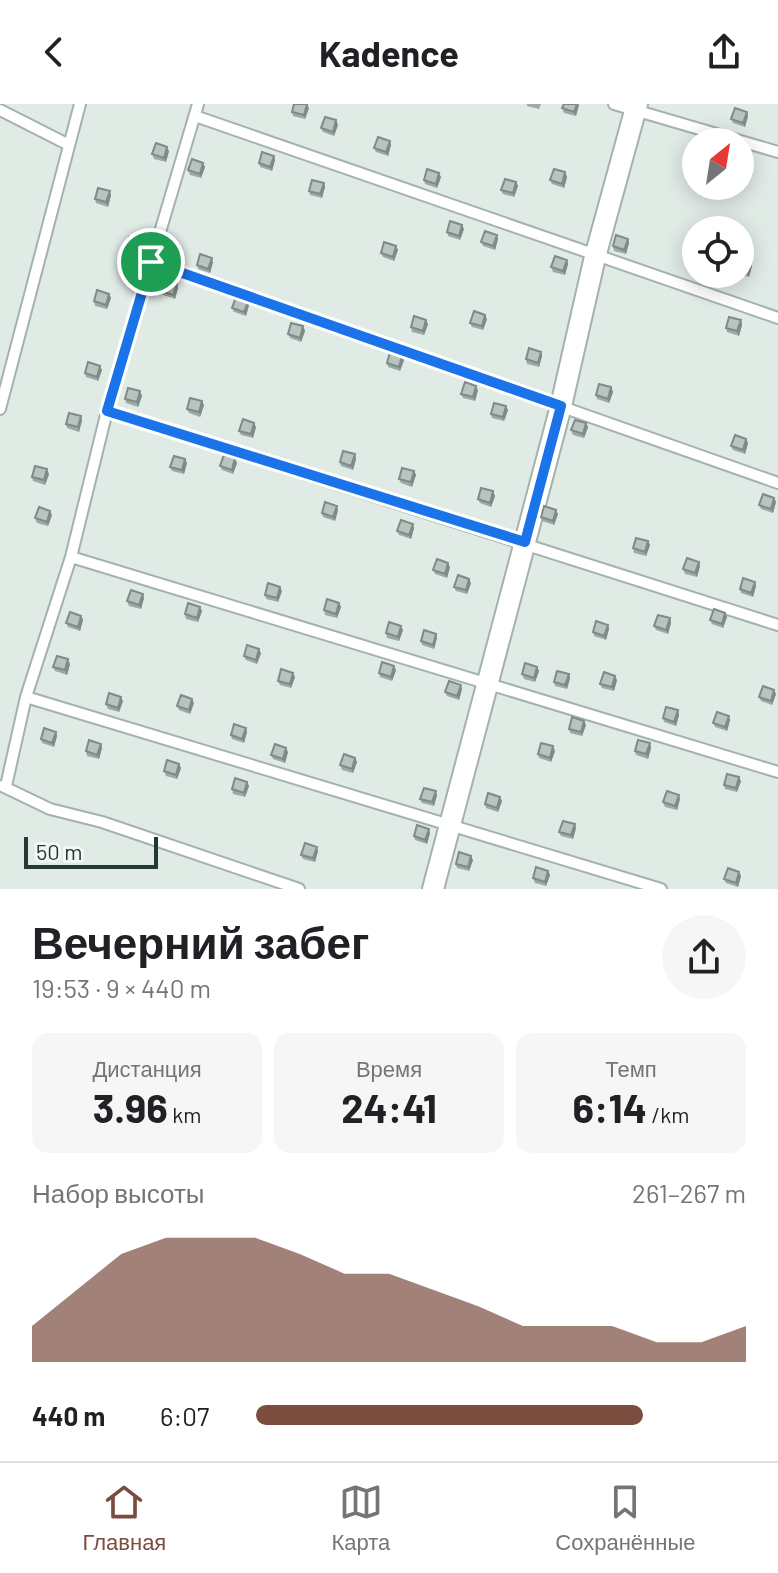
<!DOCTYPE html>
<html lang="ru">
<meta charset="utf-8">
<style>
body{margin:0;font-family:Barlow,sans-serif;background:#f6f6f6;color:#202124;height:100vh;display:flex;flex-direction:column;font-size:30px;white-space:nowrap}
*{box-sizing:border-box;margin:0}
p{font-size:26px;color:#757577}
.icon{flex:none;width:44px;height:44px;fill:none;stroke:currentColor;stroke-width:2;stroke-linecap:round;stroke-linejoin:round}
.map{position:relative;height:785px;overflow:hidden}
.side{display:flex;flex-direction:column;background:#fff;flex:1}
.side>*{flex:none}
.needle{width:52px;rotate:30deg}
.buttons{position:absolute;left:682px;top:24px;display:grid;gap:16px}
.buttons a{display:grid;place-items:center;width:72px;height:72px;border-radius:50%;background:#fff;box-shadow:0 4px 20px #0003;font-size:40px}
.scale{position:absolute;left:24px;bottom:20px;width:134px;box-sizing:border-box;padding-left:8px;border:4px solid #233a34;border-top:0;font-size:22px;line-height:28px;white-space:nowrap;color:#233a34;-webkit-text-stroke:6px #f1f7f4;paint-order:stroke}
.pin{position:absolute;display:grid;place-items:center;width:68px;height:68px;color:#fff;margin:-34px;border:4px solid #fff;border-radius:50%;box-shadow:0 2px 8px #0007}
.round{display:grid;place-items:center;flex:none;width:84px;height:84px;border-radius:42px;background:#f6f6f6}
.overview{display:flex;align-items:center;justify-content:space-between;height:136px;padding:0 32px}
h1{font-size:44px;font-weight:700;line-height:60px}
.metrics{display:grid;grid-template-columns:repeat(3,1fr);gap:12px;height:136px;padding:8px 32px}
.metrics div{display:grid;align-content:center;border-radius:16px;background:#f6f6f6;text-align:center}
.metrics b{font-size:40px;font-weight:700}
.metrics small{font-size:22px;font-weight:400}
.metrics p{font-size:22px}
.chart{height:224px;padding:16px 32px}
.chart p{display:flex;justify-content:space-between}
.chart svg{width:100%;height:144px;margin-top:8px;fill:#7a4d3f;opacity:.7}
ul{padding:0 32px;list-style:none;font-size:26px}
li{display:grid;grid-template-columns:128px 96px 1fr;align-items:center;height:60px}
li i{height:20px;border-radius:10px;background:#7a4d3f}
header{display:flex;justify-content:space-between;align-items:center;height:104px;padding:0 32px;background:#fff;font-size:36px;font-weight:700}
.menu{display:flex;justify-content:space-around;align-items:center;height:112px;border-top:2px solid #e0e0e0;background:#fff;font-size:22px;color:#757577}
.menu a{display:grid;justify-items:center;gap:4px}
.menu .selected{color:#7a4d3f}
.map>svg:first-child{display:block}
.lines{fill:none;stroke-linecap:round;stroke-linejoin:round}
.service-casing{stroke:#a4b2ad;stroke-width:14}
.minor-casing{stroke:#a4b2ad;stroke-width:24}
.service{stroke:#fff;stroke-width:10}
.minor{stroke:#fff;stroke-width:20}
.wall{fill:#9da9a4}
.shaded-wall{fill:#808a86}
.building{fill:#b7c5bf;stroke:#808a86;stroke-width:2}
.route-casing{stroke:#fff;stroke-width:16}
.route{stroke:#1a73e8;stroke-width:10}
</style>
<header><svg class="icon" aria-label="back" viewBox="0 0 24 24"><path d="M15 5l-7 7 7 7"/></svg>Kadence<svg class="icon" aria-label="share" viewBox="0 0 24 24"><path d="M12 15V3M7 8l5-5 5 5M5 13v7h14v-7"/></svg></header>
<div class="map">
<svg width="778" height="785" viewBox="0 0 778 785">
<rect width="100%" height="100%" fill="#e1ebe6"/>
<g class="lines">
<g class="service-casing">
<path id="service" d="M 614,0 L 778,48
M 0,6 L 69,41
M 195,12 L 778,214
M 151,158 L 778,379
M 0,305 L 80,0
M 107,307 L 778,521
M 71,453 L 778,668
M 26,593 L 661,785
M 2,682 L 50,705 L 102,718 L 299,785
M 6,682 L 26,593 L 71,453 L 107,307 L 198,0"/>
</g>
<g class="minor-casing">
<path id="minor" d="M 433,785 L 525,438 L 561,302 L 595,153 L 637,0"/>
</g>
<use href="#service" class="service"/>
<use href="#minor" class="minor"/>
</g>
<path class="wall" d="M 527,0 L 541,0 L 539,5 L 527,2 Z
M 564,0 L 579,0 L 576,12 L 564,9 L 562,4 Z
M 309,4 L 305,15 L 293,12 L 292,8 Z
M 747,8 L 748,12 L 745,23 L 733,19 L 731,15 Z
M 338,21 L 334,32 L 323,28 L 321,24 Z
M 391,41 L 388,52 L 376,48 L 374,44 Z
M 169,47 L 166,58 L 154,55 L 152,50 Z
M 274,52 L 275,56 L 272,67 L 260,63 L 259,59 Z
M 203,59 L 205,63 L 201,74 L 190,71 L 188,66 Z
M 565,68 L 567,73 L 564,84 L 552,80 L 550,76 Z
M 441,73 L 437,84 L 425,80 L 424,76 Z
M 516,78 L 518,82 L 514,93 L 503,90 L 501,86 Z
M 324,79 L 325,83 L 322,94 L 310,91 L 309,87 Z
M 111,91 L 108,103 L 96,99 L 95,95 Z
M 464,125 L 460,136 L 448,132 L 447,128 Z
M 497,131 L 498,135 L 495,146 L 483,142 L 481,138 Z
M 628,135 L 629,139 L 626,150 L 614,147 L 613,142 Z
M 140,137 L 142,141 L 139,152 L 127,148 L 125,144 Z
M 398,146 L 394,157 L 383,153 L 381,149 Z
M 740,155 L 750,158 L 752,162 L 749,173 L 740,170 Z
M 567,156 L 568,160 L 565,171 L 553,168 L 551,163 Z
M 213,158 L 210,169 L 198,165 L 197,161 Z
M 177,180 L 178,184 L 175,195 L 163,191 L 161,187 Z
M 109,190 L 111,194 L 107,205 L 95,202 L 94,197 Z
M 249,201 L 246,212 L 234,208 L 232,204 Z
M 487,215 L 483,226 L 472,223 L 470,219 Z
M 741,216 L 742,221 L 739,232 L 727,228 L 726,224 Z
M 428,220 L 424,231 L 412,228 L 411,223 Z
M 303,222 L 305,227 L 301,238 L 290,234 L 288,230 Z
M 541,248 L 542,252 L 539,263 L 527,260 L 526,255 Z
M 404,256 L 400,267 L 388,263 L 387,259 Z
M 102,266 L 98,277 L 86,273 L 85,269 Z
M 611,283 L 613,288 L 609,299 L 597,295 L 596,291 Z
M 478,286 L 475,297 L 463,294 L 461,290 Z
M 142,292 L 138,303 L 126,299 L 125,295 Z
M 204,301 L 200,313 L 189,309 L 187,305 Z
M 506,302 L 508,306 L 504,317 L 492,314 L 491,310 Z
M 82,316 L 79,328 L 67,324 L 66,320 Z
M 586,319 L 588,323 L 584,334 L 573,331 L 571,326 Z
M 256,323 L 253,334 L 241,331 L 239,327 Z
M 746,335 L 748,339 L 745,350 L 733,346 L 731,342 Z
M 355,350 L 356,355 L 353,366 L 341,362 L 340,358 Z
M 187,359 L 184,370 L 172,367 L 170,363 Z
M 237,359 L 233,370 L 222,366 L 220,362 Z
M 414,367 L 416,371 L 412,383 L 401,379 L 399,375 Z
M 49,370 L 45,381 L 33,377 L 32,373 Z
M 493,387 L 495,392 L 491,403 L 480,399 L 478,395 Z
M 774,394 L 776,398 L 773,409 L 761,405 L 759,401 Z
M 338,406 L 335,417 L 323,413 L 322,409 Z
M 558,410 L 554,421 L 542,417 L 541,413 Z
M 52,411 L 48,422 L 37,419 L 35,414 Z
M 414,424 L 411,435 L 399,431 L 397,427 Z
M 648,437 L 650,441 L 646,452 L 634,449 L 633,444 Z
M 699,458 L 700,462 L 697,473 L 685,470 L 683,465 Z
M 450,463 L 447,474 L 435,470 L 433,466 Z
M 755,478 L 756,482 L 753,493 L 741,489 L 740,485 Z
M 471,479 L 467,490 L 456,487 L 454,483 Z
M 282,487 L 278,498 L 266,495 L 265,491 Z
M 144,494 L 141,505 L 129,502 L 127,497 Z
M 339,499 L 341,503 L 337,514 L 325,511 L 324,506 Z
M 202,507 L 198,518 L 186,515 L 185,510 Z
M 81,512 L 83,516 L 80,527 L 68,523 L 66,519 Z
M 727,513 L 723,524 L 712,520 L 710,516 Z
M 670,514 L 671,519 L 668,530 L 656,526 L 654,522 Z
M 608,521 L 609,525 L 606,536 L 594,532 L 593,528 Z
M 403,526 L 399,537 L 387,534 L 386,529 Z
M 436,530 L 437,534 L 434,545 L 422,541 L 421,537 Z
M 261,549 L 257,560 L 246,556 L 244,552 Z
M 70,560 L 67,571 L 55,567 L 53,563 Z
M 537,563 L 539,567 L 535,578 L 524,575 L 522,570 Z
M 396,566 L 392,577 L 380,573 L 379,569 Z
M 569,570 L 570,574 L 567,585 L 555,582 L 554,578 Z
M 295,573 L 291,584 L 280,581 L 278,577 Z
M 617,576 L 614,587 L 602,584 L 600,580 Z
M 462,585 L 459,596 L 447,592 L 445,588 Z
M 776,590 L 772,601 L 761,597 L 759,593 Z
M 123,597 L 119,608 L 108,605 L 106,600 Z
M 194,599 L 190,610 L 179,606 L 177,602 Z
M 678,606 L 679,611 L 676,622 L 664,618 L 663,614 Z
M 730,616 L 727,627 L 715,623 L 713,619 Z
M 584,617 L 586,621 L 582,632 L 570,629 L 569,625 Z
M 246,624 L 247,628 L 244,639 L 232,635 L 231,631 Z
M 56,628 L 57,632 L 54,643 L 42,639 L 41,635 Z
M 650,639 L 651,644 L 648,655 L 636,651 L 635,647 Z
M 101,640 L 102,644 L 99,655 L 87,652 L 86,647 Z
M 555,647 L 551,658 L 539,654 L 538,650 Z
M 288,648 L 285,659 L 273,655 L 271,651 Z
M 355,654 L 357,658 L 353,669 L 342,666 L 340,661 Z
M 179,660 L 181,664 L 177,675 L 166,672 L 164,667 Z
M 741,677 L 737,688 L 725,685 L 724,681 Z
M 247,678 L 249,682 L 245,693 L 233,690 L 232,685 Z
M 437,691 L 434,702 L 422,699 L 420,695 Z
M 680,695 L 677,706 L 665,703 L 663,698 Z
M 502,697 L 498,708 L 486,704 L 485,700 Z
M 576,724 L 573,735 L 561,732 L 559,728 Z
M 430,729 L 427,740 L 415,736 L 414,732 Z
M 318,747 L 315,758 L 303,755 L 301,751 Z
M 473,756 L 469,767 L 457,764 L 456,760 Z
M 548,767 L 550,771 L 546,782 L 535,779 L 533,774 Z
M 739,768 L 741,772 L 738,783 L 726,779 L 724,775 Z"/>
<path class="shaded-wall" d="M 307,0 L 309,4 L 305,15 L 304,11 Z
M 577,0 L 579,1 L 576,12 L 574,8 Z
M 747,8 L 748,12 L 745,23 L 743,19 Z
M 336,16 L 338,21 L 334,32 L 333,28 Z
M 390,37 L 391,41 L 388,52 L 386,48 Z
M 167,43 L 169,47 L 166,58 L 164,54 Z
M 274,52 L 275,56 L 272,67 L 270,63 Z
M 203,59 L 205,63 L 201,74 L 200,70 Z
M 565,68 L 567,73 L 564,84 L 562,80 Z
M 439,69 L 441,73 L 437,84 L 436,80 Z
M 516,78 L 518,82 L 514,93 L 513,89 Z
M 324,79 L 325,83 L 322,94 L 320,90 Z
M 110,87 L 111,91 L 108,103 L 106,98 Z
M 462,121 L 464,125 L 460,136 L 459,132 Z
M 497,131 L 498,135 L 495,146 L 493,142 Z
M 628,135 L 629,139 L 626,150 L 624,146 Z
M 140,137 L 142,141 L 139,152 L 137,148 Z
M 396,142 L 398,146 L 394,157 L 393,153 Z
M 212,154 L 213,158 L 210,169 L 208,165 Z
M 567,156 L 568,160 L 565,171 L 563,167 Z
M 750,158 L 752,162 L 749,173 L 747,169 Z
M 177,180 L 178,184 L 175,195 L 173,191 Z
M 109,190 L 111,194 L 107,205 L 106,201 Z
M 248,197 L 249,201 L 246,212 L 244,208 Z
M 485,211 L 487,215 L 483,226 L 482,222 Z
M 426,216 L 428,220 L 424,231 L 423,227 Z
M 741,216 L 742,221 L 739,232 L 737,227 Z
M 303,222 L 305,227 L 301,238 L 300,234 Z
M 541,248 L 542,252 L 539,263 L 538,259 Z
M 402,252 L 404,256 L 400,267 L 399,263 Z
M 100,262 L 102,266 L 98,277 L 97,273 Z
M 476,282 L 478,286 L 475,297 L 473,293 Z
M 611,283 L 613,288 L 609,299 L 608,295 Z
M 140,287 L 142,292 L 138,303 L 137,298 Z
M 202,297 L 204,301 L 200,313 L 199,308 Z
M 506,302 L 508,306 L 504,317 L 503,313 Z
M 81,312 L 82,316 L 79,328 L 78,323 Z
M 254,319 L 256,323 L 253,334 L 251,330 Z
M 586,319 L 588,323 L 584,334 L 583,330 Z
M 746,335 L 748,339 L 745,350 L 743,346 Z
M 355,350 L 356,355 L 353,366 L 351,362 Z
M 235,354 L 237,359 L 233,370 L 232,366 Z
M 185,355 L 187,359 L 184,370 L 182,366 Z
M 47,365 L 49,370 L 45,381 L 44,376 Z
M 414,367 L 416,371 L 412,383 L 411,378 Z
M 493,387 L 495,392 L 491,403 L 490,399 Z
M 774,394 L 776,398 L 773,409 L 771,405 Z
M 337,402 L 338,406 L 335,417 L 333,413 Z
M 556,406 L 558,410 L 554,421 L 553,417 Z
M 50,407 L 52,411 L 48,422 L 47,418 Z
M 413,420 L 414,424 L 411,435 L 409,431 Z
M 648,437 L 650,441 L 646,452 L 645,448 Z
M 699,458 L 700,462 L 697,473 L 695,469 Z
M 448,459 L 450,463 L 447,474 L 445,470 Z
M 469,475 L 471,479 L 467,490 L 466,486 Z
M 755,478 L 756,482 L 753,493 L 751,489 Z
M 280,483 L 282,487 L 278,498 L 277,494 Z
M 143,490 L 144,494 L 141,505 L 139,501 Z
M 339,499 L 341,503 L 337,514 L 336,510 Z
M 200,503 L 202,507 L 198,518 L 197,514 Z
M 725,509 L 727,513 L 723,524 L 722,520 Z
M 81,512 L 83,516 L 80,527 L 78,523 Z
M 670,514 L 671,519 L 668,530 L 666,526 Z
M 608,521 L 609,525 L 606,536 L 604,532 Z
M 401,522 L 403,526 L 399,537 L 398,533 Z
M 436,530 L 437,534 L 434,545 L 433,541 Z
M 259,545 L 261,549 L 257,560 L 256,556 Z
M 68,555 L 70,560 L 67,571 L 65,566 Z
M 394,562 L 396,566 L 392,577 L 391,573 Z
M 537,563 L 539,567 L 535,578 L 534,574 Z
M 293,569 L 295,573 L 291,584 L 290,580 Z
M 569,570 L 570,574 L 567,585 L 565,581 Z
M 615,572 L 617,576 L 614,587 L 612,583 Z
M 461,581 L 462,585 L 459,596 L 457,592 Z
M 774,586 L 776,590 L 772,601 L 771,597 Z
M 121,593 L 123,597 L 119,608 L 118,604 Z
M 192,595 L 194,599 L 190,610 L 189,606 Z
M 678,606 L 679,611 L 676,622 L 674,618 Z
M 729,612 L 730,616 L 727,627 L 725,623 Z
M 584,617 L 586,621 L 582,632 L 581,628 Z
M 246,624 L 247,628 L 244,639 L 242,635 Z
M 56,628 L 57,632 L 54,643 L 52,639 Z
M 650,639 L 651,644 L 648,655 L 646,650 Z
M 101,640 L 102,644 L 99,655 L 97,651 Z
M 553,642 L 555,647 L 551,658 L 550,654 Z
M 286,644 L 288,648 L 285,659 L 283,655 Z
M 355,654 L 357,658 L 353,669 L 352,665 Z
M 179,660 L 181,664 L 177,675 L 176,671 Z
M 739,673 L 741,677 L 737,688 L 736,684 Z
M 247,678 L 249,682 L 245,693 L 244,689 Z
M 436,687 L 437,691 L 434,702 L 432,698 Z
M 679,691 L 680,695 L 677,706 L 675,702 Z
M 500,693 L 502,697 L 498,708 L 497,704 Z
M 575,720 L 576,724 L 573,735 L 571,731 Z
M 429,725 L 430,729 L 427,740 L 425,736 Z
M 317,743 L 318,747 L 315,758 L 313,754 Z
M 471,752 L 473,756 L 469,767 L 468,763 Z
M 548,767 L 550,771 L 546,782 L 545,778 Z
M 739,768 L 741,772 L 738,783 L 736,779 Z"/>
<path class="building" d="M 294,0 L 307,0 L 304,11 L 292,8 Z
M 564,0 L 577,0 L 574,8 L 562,4 Z
M 735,4 L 747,8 L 743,19 L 731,15 Z
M 325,13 L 336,16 L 333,28 L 321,24 Z
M 378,33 L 390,37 L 386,48 L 374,44 Z
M 156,39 L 167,43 L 164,54 L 152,50 Z
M 262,48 L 274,52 L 270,63 L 259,59 Z
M 192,55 L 203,59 L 200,70 L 188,66 Z
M 427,65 L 439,69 L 436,80 L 424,76 Z
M 554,65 L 565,68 L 562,80 L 550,76 Z
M 505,75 L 516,78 L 513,89 L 501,86 Z
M 312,76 L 324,79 L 320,90 L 309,87 Z
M 98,84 L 110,87 L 106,98 L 95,95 Z
M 450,117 L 462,121 L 459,132 L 447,128 Z
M 485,127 L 497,131 L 493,142 L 481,138 Z
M 616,131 L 628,135 L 624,146 L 613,142 Z
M 129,133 L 140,137 L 137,148 L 125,144 Z
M 384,138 L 396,142 L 393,153 L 381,149 Z
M 200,150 L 212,154 L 208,165 L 197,161 Z
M 555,152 L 567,156 L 563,167 L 551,163 Z
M 740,155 L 750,158 L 747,169 L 740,166 Z
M 165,176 L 177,180 L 173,191 L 161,187 Z
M 97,186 L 109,190 L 106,201 L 94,197 Z
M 236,193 L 248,197 L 244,208 L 232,204 Z
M 474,207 L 485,211 L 482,222 L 470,219 Z
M 414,212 L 426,216 L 423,227 L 411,223 Z
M 729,213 L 741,216 L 737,227 L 726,224 Z
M 291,219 L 303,222 L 300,234 L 288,230 Z
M 529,244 L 541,248 L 538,259 L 526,255 Z
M 390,248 L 402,252 L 399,263 L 387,259 Z
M 88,258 L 100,262 L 97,273 L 85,269 Z
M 465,278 L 476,282 L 473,293 L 461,290 Z
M 599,280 L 611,283 L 608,295 L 596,291 Z
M 128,284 L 140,287 L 137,298 L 125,295 Z
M 190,294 L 202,297 L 199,308 L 187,305 Z
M 494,299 L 506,302 L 503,313 L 491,310 Z
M 69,309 L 81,312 L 78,323 L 66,320 Z
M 243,315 L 254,319 L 251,330 L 239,327 Z
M 575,316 L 586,319 L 583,330 L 571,326 Z
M 735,331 L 746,335 L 743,346 L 731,342 Z
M 343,347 L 355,350 L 351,362 L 340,358 Z
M 224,351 L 235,354 L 232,366 L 220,362 Z
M 174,352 L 185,355 L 182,366 L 170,363 Z
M 35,362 L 47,365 L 44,376 L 32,373 Z
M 402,364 L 414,367 L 411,378 L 399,375 Z
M 481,384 L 493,387 L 490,399 L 478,395 Z
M 763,390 L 774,394 L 771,405 L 759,401 Z
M 325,398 L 337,402 L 333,413 L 322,409 Z
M 544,402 L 556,406 L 553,417 L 541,413 Z
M 39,403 L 50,407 L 47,418 L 35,414 Z
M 401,416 L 413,420 L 409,431 L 397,427 Z
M 636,434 L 648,437 L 645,448 L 633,444 Z
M 687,454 L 699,458 L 695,469 L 683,465 Z
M 437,455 L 448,459 L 445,470 L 433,466 Z
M 458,471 L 469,475 L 466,486 L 454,483 Z
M 743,474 L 755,478 L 751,489 L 740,485 Z
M 268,479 L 280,483 L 277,494 L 265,491 Z
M 131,486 L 143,490 L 139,501 L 127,497 Z
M 327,495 L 339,499 L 336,510 L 324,506 Z
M 188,499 L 200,503 L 197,514 L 185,510 Z
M 714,505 L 725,509 L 722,520 L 710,516 Z
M 70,508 L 81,512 L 78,523 L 66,519 Z
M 658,511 L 670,514 L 666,526 L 654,522 Z
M 596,517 L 608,521 L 604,532 L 593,528 Z
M 389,518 L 401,522 L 398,533 L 386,529 Z
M 424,526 L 436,530 L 433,541 L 421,537 Z
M 247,541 L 259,545 L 256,556 L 244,552 Z
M 57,552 L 68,555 L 65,566 L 53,563 Z
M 382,558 L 394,562 L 391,573 L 379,569 Z
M 525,559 L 537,563 L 534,574 L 522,570 Z
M 281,565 L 293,569 L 290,580 L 278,577 Z
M 557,567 L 569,570 L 565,581 L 554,578 Z
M 604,568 L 615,572 L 612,583 L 600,580 Z
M 449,577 L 461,581 L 457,592 L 445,588 Z
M 763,582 L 774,586 L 771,597 L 759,593 Z
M 109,589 L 121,593 L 118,604 L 106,600 Z
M 181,591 L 192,595 L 189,606 L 177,602 Z
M 666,603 L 678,606 L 674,618 L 663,614 Z
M 717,608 L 729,612 L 725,623 L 713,619 Z
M 572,613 L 584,617 L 581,628 L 569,625 Z
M 234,620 L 246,624 L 242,635 L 231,631 Z
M 44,624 L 56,628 L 52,639 L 41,635 Z
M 89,636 L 101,640 L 97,651 L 86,647 Z
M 638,636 L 650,639 L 646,650 L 635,647 Z
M 541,639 L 553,642 L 550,654 L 538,650 Z
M 275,640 L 286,644 L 283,655 L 271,651 Z
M 344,650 L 355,654 L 352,665 L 340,661 Z
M 167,656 L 179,660 L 176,671 L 164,667 Z
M 727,670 L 739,673 L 736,684 L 724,681 Z
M 235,674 L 247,678 L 244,689 L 232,685 Z
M 424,684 L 436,687 L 432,698 L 420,695 Z
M 667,687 L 679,691 L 675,702 L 663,698 Z
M 488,689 L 500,693 L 497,704 L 485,700 Z
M 563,717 L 575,720 L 571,731 L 559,728 Z
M 417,721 L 429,725 L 425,736 L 414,732 Z
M 305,739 L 317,743 L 313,754 L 301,751 Z
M 459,748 L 471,752 L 468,763 L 456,760 Z
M 536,763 L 548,767 L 545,778 L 533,774 Z
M 728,764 L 739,768 L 736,779 L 724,775 Z"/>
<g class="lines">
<g class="route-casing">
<path id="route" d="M 151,158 L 561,302 L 525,438 L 107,307 Z"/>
</g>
<use href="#route" class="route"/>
</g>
</svg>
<div class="buttons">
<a><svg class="needle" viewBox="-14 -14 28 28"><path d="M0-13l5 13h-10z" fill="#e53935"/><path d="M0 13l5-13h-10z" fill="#757577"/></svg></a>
<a><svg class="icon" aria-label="locate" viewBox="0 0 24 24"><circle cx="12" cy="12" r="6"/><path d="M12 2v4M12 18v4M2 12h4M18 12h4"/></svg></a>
</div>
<div class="scale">50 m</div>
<div class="pin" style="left:151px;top:158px;background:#1e9e55"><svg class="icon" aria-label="arrive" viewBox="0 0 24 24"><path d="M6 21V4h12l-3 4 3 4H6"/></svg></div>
</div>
<section class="side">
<div class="overview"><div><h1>Вечерний забег</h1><p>19:53 · 9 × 440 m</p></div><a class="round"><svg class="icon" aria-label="share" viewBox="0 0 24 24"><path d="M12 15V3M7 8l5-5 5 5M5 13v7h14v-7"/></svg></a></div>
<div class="metrics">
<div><p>Дистанция</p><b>3.96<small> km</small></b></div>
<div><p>Время</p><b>24:41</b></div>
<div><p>Темп</p><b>6:14<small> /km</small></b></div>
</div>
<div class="chart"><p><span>Набор высоты</span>261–267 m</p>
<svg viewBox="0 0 160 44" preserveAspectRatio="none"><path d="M0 44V33L10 22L20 11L30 6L40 6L50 6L60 11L70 17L80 17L90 22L100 27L110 33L120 33L130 33L140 38L150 38L160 33V44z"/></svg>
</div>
<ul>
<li><b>440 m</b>6:07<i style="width:79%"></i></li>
</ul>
</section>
<nav class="menu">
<a class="selected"><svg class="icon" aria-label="home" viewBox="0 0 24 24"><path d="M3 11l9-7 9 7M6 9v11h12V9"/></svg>Главная</a>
<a><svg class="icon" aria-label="map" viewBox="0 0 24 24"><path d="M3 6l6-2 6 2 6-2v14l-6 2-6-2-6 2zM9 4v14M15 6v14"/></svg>Карта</a>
<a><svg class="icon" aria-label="saved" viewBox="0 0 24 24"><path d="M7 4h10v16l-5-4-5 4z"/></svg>Сохранённые</a>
</nav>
